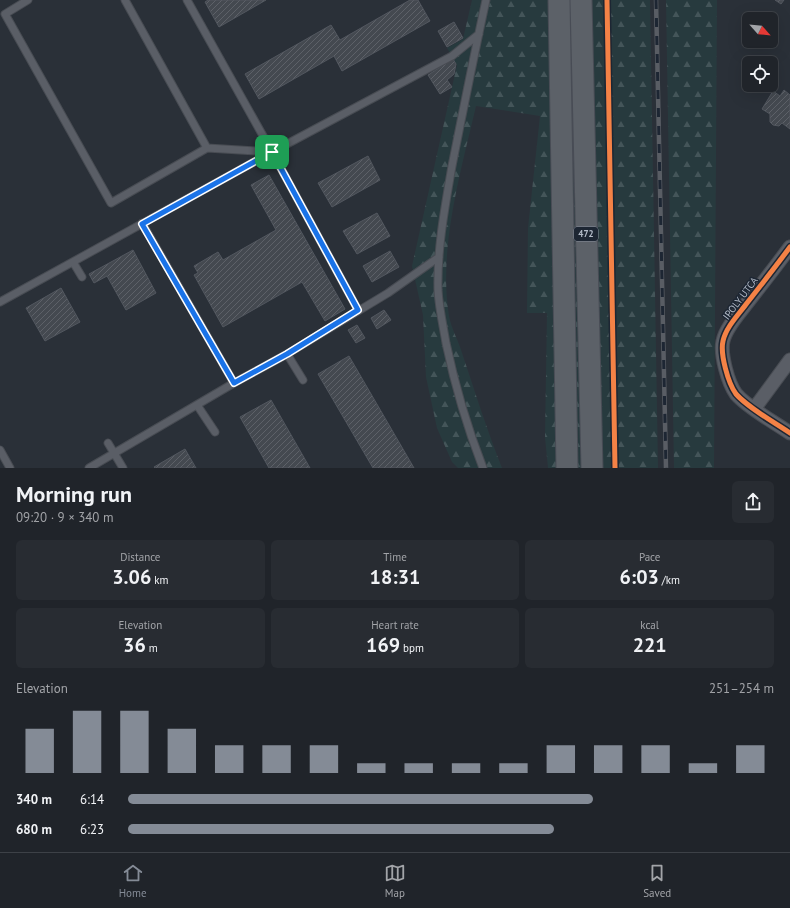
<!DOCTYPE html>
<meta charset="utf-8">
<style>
body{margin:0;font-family:"PT Sans",sans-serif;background:#282c32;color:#f1f3f6;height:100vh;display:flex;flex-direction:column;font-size:15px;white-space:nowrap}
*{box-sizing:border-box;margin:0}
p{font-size:13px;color:#a2a4a8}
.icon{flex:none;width:22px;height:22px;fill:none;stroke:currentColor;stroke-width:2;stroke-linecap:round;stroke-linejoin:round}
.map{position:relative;height:468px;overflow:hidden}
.details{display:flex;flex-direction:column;background:#20242a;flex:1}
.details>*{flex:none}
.needle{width:26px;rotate:117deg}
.tools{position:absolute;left:742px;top:12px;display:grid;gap:8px}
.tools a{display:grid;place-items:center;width:36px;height:36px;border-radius:6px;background:#20242a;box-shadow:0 4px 16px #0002,0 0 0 1px #3d4147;font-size:20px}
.pin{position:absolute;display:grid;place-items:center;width:34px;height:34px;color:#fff;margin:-17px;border-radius:8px;box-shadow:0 2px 6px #0006}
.round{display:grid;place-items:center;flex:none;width:42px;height:42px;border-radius:6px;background:#282c32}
.headline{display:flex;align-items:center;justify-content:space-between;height:68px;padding:0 16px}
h1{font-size:22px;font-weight:700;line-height:30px}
.metrics{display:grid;grid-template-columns:repeat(3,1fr);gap:6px;height:68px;padding:4px 16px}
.metrics div{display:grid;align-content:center;border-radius:6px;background:#282c32;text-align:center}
.metrics b{font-size:20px;font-weight:700}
.metrics small{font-size:11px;font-weight:400}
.metrics p{font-size:11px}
.chart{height:112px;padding:8px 16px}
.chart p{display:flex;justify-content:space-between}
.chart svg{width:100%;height:72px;margin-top:4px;stroke:#848b96;stroke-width:6}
ul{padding:0 16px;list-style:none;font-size:13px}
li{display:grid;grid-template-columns:64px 48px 1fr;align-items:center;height:30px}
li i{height:10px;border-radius:5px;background:#848b96}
.tabs{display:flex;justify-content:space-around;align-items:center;height:56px;border-top:1px solid #3d4147;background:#20242a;font-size:11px;color:#a2a4a8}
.tabs a{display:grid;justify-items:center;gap:2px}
.tabs .active{color:#848b96}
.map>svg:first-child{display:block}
.forest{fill:url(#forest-firs)}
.building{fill:url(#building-hatch);stroke:#52575f}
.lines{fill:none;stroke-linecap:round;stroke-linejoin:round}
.lane-casing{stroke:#484c53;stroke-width:9}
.street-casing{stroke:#484c53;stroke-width:15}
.primary-casing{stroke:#484c55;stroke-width:23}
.lane{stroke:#5a5e66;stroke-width:7}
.street{stroke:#5a5e66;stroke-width:13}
.primary{stroke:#5c6168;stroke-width:21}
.rail-casing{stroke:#595d64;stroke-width:4.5}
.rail{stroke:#1d2633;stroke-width:3;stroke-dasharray:9;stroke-linecap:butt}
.cycleway-casing{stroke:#1d2633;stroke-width:8}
.cycleway{stroke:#f48246;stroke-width:5}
.route-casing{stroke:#fff;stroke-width:8}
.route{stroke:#1a73e8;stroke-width:5}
.labels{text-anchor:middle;stroke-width:3;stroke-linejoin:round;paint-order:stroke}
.shield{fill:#1d2633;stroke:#878f9c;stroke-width:1}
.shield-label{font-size:9px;font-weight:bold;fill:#b4bcc9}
.street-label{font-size:10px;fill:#b4bcc9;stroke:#1d2633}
</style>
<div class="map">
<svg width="790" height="468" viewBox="0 0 790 468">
<defs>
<pattern id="forest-firs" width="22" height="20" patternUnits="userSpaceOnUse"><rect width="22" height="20" fill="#273a3e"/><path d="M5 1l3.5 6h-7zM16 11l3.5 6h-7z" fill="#445559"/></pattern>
<pattern id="building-hatch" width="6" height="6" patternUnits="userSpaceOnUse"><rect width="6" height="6" fill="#444950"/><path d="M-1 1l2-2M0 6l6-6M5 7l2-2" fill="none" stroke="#5d6168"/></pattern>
</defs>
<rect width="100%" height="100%" fill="#2a3038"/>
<path class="forest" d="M 472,0 L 650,0 L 658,468 L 548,468 L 545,437 L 547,313 L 527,313 L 528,228 L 540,116 L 476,106 C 461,171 438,249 449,316 C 451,328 459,342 462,353 C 475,392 487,430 502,468 L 458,468 L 452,462 L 437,428 L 426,377 L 423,315 L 412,266 L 457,65 L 447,48 L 463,39 Z
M 666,0 L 717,0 L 714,468 L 674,468 Z"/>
<path class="building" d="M 208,0 L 266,0 L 219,27 L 205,2 Z
M 410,0 L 418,0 L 430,21 L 342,71 L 334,56 L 259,99 L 245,74 L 331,25 L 340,40 Z
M 775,0 L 784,0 L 781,4 Z
M 454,22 L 463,38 L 447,47 L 438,31 Z
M 453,59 L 456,64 L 454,74 L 447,80 L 452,87 L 440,94 L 428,75 Z
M 784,90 L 790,95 L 790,129 L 782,123 L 779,126 L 773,125 L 770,122 L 770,114 L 762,109 L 773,91 L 780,96 Z
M 368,156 L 380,180 L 332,207 L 318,183 Z
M 269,175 L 345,309 L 325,321 L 302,282 L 223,327 L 194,275 L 198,273 L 194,266 L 218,252 L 223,260 L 276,230 L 251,185 Z
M 377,213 L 390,236 L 357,254 L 343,231 Z
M 133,250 L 156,293 L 126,310 L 107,276 L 94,283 L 89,274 Z
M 390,251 L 399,267 L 372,282 L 363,266 Z
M 61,288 L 80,322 L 45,341 L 26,308 Z
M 384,310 L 391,320 L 377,329 L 371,318 Z
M 357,325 L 365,338 L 356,343 L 348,330 Z
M 349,356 L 414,468 L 373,468 L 318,374 Z
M 271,400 L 310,468 L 269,468 L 240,417 Z
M 185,449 L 196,468 L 155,468 L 154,467 Z"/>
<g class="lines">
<g class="lane-casing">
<path id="lane" d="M 28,0 L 5,14 L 111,203 L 207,148
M 125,0 L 207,148 L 272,152
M 187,0 L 272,152 L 358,310
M 142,223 L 234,383
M 73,262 L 82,277
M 0,302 L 272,152 L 452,56 L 479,34
M 287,354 L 303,380
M 197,405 L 215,432
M 108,443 L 123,468
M 0,450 L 10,468
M 89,468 L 234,383 L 287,354 L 388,293 L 439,257
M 483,468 C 467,427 455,386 446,343 C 443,325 439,308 438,290 C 437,248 445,207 452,166 C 463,111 474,55 486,0"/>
</g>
<g class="street-casing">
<path id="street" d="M 790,247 C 776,266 762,284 747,303 C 739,314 726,327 723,341 C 720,354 728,383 736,394 C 748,408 774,422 790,433
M 754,409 L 790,360"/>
</g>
<g class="primary-casing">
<path id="primary" d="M 559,0 L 567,468
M 581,0 L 592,468"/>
</g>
<use href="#lane" class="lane"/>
<use href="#street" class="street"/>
<use href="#primary" class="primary"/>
<g class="rail-casing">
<path id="rail" d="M 656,0 L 666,468"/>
</g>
<use href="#rail" class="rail"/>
<g class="cycleway-casing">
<path id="cycleway" d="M 607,0 L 615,468
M 790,247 C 776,266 762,284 747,303 C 739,314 726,327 723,341 C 720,354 728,383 736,394 C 748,408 774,422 790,433"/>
</g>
<use href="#cycleway" class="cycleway"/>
</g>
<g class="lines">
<g class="route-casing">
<path id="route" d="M 272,152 L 358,310 L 287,354 L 234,383 L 142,224 Z"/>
</g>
<use href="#route" class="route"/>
</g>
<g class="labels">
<rect class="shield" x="574" y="227" width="24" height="14" rx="3"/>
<g class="shield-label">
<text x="586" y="237">472</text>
</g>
<g class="street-label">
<text transform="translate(740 298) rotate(-53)" y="4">IPOLY UTCA</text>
</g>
</g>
</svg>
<div class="tools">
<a><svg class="needle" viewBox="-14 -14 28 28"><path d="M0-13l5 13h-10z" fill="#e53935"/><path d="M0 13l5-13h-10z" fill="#a2a4a8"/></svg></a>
<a><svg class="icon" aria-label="locate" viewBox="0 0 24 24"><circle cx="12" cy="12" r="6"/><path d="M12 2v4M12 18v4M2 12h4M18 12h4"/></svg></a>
</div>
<div class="pin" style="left:272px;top:152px;background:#1e9e55"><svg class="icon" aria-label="arrive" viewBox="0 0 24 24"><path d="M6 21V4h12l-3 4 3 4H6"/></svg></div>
</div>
<section class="details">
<div class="headline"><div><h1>Morning run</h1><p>09:20 · 9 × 340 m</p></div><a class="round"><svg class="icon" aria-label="share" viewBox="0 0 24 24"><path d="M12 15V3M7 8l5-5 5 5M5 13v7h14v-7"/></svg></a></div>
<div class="metrics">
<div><p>Distance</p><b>3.06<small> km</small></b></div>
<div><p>Time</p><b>18:31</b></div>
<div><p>Pace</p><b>6:03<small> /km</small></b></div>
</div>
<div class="metrics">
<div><p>Elevation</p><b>36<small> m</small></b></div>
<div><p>Heart rate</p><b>169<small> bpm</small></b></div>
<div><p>kcal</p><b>221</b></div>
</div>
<div class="chart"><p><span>Elevation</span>251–254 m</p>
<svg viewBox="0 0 160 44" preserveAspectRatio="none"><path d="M5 44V17M15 44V6M25 44V6M35 44V17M45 44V27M55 44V27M65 44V27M75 44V38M85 44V38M95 44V38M105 44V38M115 44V27M125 44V27M135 44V27M145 44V38M155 44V27"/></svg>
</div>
<ul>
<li><b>340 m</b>6:14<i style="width:72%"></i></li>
<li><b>680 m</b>6:23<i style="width:66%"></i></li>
</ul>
</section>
<nav class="tabs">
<a class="active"><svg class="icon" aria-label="home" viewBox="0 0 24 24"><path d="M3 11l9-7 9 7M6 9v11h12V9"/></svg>Home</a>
<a><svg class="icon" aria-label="map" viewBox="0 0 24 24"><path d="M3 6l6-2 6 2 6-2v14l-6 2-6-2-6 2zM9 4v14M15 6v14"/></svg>Map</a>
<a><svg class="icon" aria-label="saved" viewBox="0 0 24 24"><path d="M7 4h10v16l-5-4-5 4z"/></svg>Saved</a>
</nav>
